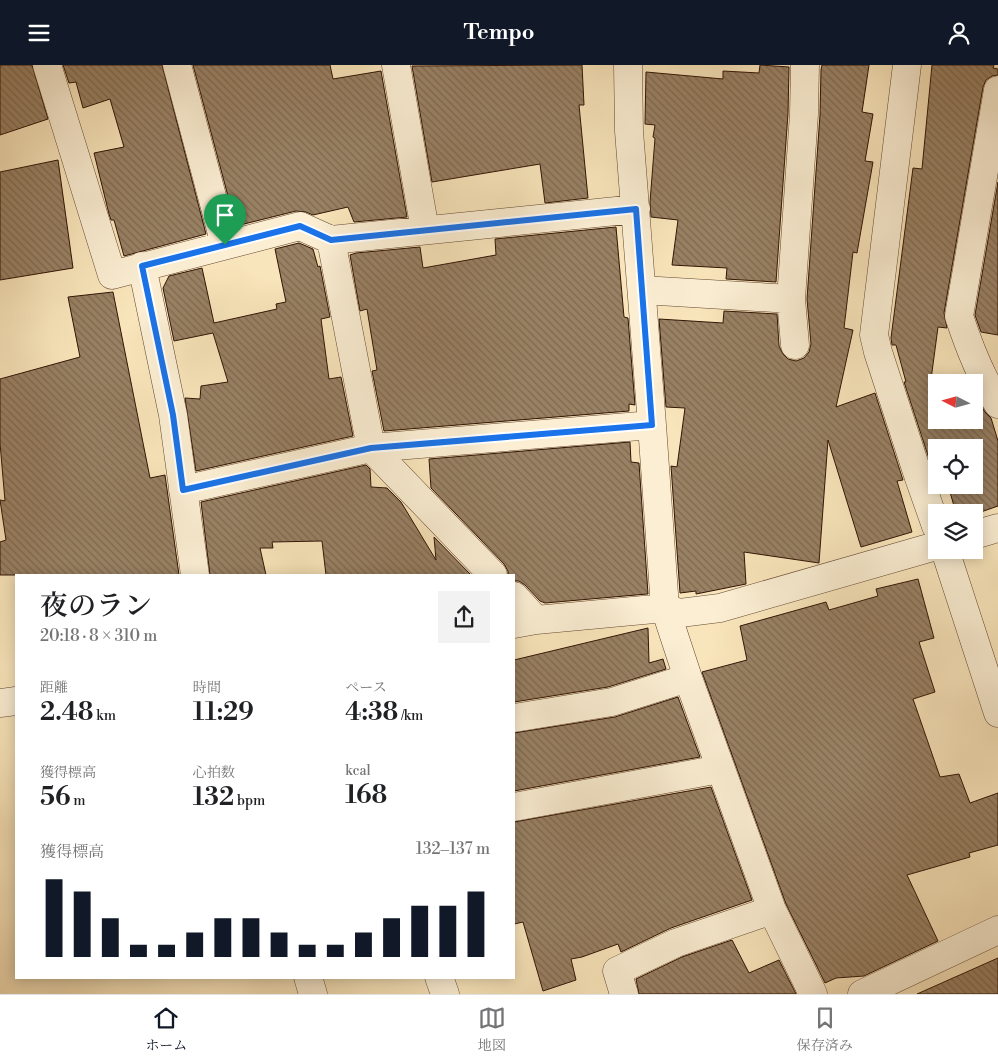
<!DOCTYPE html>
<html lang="ja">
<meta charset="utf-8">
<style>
body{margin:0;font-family:"Libre Bodoni","Noto Serif JP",serif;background:#f2f2f2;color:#202124;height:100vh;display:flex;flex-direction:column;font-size:19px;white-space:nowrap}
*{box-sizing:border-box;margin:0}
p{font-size:16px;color:#757577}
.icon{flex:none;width:28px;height:28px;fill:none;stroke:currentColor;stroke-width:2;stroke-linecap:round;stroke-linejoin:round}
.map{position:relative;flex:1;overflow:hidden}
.side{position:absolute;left:15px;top:509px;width:500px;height:405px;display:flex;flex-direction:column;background:#fff;border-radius:0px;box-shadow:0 2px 12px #0003}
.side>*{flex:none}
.needle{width:32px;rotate:276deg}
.buttons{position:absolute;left:928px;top:309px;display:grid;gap:10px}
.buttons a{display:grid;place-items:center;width:55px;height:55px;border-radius:0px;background:#fff;box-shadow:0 2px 12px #0003;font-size:25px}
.pin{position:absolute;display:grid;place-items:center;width:42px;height:42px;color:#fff;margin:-51px -21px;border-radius:50% 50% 50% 0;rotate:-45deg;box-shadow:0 0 5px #0007}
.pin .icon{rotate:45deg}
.round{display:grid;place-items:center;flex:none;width:52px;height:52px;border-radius:0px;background:#f2f2f2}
.head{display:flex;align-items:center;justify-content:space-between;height:85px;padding:0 25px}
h1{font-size:28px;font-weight:600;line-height:38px}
.figures{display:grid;grid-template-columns:repeat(3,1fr);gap:8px;height:85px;padding:5px 25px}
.figures div{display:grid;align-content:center}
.figures b{font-size:25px;font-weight:600}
.figures small{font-size:14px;font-weight:400}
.figures p{font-size:14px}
.chart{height:140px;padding:10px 25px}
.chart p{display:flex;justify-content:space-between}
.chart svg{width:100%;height:90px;margin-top:5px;stroke:#111827;stroke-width:6}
header{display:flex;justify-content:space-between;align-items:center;height:65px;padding:0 25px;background:#111827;color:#fff;font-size:22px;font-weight:600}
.tab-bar{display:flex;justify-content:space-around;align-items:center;height:70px;border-top:1px solid #e0e0e0;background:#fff;font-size:14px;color:#757577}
.tab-bar a{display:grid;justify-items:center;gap:2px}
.tab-bar .active{color:#111827}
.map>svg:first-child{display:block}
.building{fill:url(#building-back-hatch);stroke:#321405}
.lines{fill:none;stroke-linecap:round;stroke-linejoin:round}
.minor-casing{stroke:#644832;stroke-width:29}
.minor{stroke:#fbeed3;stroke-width:28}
.route-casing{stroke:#fff;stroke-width:10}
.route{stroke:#1a73e8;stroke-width:6}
</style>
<header><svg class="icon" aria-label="menu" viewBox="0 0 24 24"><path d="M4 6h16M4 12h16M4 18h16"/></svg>Tempo<svg class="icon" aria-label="person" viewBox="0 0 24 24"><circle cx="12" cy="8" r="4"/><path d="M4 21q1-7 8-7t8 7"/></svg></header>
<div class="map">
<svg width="998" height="929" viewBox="0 0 998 929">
<defs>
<pattern id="building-back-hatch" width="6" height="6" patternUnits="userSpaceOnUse" patternTransform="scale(1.25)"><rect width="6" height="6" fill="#998164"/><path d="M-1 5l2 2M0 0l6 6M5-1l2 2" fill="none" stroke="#7d6850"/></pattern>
</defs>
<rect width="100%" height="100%" fill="#f9e5bb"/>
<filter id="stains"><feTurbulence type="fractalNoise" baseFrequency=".004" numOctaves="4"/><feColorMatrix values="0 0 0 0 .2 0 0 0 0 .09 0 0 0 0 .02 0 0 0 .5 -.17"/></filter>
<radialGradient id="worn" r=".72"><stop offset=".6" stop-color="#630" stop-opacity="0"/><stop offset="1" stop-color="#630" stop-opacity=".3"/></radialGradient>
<path class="building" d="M 0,0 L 32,0 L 48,54 L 0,70 Z
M 63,0 L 162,0 L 206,169 L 124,191 L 114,155 L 111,155 L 109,149 L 94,88 L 124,82 L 110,34 L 83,43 L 76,17 L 69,18 Z
M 193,0 L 330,0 L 333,14 L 381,6 L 407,152 L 354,157 L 348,142 L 313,150 L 306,147 L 296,146 L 236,161 Z
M 582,0 L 584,40 L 579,40 L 588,133 L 545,138 L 540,99 L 432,117 L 412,1 Z
M 760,0 L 789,2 L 788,48 L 776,217 L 726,214 L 727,203 L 672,200 L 678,155 L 651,152 L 650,137 L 655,73 L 653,72 L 655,60 L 645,59 L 646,7 L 723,14 L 723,6 L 759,8 Z
M 822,0 L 869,0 L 862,47 L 873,49 L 865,96 L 873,97 L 857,188 L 853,187 L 844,263 L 853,265 L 836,342 L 875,328 L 903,415 L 897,416 L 912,467 L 861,482 L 828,375 L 819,498 L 744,487 L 746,519 L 696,529 L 696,526 L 680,528 L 671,401 L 677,402 L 685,343 L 666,342 L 659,254 L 723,258 L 724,246 L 777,249 L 779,281 L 783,289 L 788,294 L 796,296 L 804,293 L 809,287 L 811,279 L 807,234 L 820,50 L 821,5 Z
M 932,0 L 994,0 L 993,3 L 998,4 L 998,10 L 992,11 L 986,15 L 983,22 L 944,248 L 947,263 L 938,262 L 930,322 L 936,321 L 936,355 L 974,355 L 974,328 L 985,347 L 991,353 L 998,376 L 998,441 L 978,448 L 956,448 L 948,420 L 974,420 L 974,382 L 936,382 L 936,405 L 933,406 L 904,317 L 906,317 L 896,280 L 892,280 L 891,273 L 913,103 L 922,104 Z
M 58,95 L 73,203 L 0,215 L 0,107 Z
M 998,117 L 998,270 L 981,267 L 975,250 Z
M 616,162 L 624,252 L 628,253 L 635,340 L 629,339 L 629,346 L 384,366 L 372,306 L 377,305 L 367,244 L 360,246 L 350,190 L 356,188 L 420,182 L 423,203 L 496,190 L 495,174 Z
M 299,178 L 313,184 L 318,202 L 320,201 L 330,252 L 321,254 L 329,314 L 341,312 L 353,371 L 196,406 L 185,333 L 200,334 L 201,321 L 228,317 L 213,268 L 174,276 L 163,223 L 169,211 L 202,203 L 214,258 L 277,244 L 276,239 L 286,237 L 275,184 Z
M 113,227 L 150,413 L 165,410 L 179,510 L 0,510 L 0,477 L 6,475 L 0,435 L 5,436 L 0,378 L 0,314 L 80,292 L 68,232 Z
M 966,312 L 968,318 L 947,318 Z
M 630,377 L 631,397 L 639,398 L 648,529 L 647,529 L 545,538 L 540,536 L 525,520 L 519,516 L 514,516 L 514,510 L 508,510 L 508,506 L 504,499 L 431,423 L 429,394 Z
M 366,400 L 370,404 L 371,422 L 387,423 L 401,437 L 436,495 L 434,472 L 471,510 L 326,510 L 322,476 L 272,477 L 273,483 L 260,483 L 266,510 L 210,510 L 201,437 Z
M 918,514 L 934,573 L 919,577 L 935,627 L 913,634 L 940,712 L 959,709 L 970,738 L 998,728 L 998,780 L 969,788 L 970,792 L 907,810 L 938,876 L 864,911 L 836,913 L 825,918 L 786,839 L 702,607 L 747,595 L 740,561 L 826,537 L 829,545 L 878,531 L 876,524 Z
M 648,563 L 649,598 L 663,594 L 666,604 L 608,622 L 514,637 L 514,595 Z
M 678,632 L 700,692 L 514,726 L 514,668 L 615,652 Z
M 711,722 L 752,835 L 671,863 L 621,887 L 618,879 L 582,892 L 571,894 L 576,915 L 543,926 L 523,857 L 514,859 L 514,757 Z
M 732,875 L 749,908 L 779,895 L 796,929 L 639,929 L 636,914 L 682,892 Z
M 998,893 L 998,929 L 917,929 Z"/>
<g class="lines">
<g class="minor-casing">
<path id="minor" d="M 47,0 L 112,210 L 300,161 L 331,175 L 636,144
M 177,0 L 225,180
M 396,0 L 425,165
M 628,0 L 629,66 L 652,360 L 665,543 L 688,613 L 772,845 L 813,929
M 907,0 L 874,270 L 878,287 L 918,410 L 936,461
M 998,25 L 959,251 C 969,282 981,312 998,339
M 331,175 L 371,383 L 493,510
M 142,201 L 173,350 L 195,510
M 642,225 L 791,234
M 795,280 L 791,234 L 804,49 L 805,0
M 183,425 L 371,383 L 652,360
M 974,470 L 998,463
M 945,485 L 998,648
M 514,531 L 536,555
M 514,559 L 536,555 L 665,543 L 680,548 L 720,543 L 936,481
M 0,638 L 16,636
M 514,653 L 612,637 L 688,613
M 514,742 L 720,704
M 308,912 L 313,929
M 439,912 L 445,929
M 624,929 L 617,906 L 676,878 L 772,845
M 862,929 L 998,865"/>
</g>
<use href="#minor" class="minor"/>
</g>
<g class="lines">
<g class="route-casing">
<path id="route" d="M 636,144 L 652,360 L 371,383 L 183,425 L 173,350 L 142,201 L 300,161 L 331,175 Z"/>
</g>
<use href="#route" class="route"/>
</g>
<rect width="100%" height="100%" filter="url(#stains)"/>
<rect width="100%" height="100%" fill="url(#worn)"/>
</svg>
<div class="buttons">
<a><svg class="needle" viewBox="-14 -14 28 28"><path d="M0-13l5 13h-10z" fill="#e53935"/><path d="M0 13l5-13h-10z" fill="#757577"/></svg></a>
<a><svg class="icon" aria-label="locate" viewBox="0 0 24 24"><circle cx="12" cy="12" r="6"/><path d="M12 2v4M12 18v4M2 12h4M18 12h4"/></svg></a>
<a><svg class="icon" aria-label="layers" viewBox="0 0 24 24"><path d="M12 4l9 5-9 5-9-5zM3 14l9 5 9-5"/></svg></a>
</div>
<div class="pin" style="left:225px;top:180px;background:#1e9e55"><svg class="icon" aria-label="arrive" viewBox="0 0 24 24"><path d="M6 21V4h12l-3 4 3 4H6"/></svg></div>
<section class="side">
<div class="head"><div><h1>夜のラン</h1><p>20:18 · 8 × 310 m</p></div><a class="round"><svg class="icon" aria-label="share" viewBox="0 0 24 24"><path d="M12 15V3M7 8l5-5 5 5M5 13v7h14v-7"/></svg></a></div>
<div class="figures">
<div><p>距離</p><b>2.48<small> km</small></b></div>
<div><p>時間</p><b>11:29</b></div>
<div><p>ペース</p><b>4:38<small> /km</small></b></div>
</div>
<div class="figures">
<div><p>獲得標高</p><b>56<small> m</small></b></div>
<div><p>心拍数</p><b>132<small> bpm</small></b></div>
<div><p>kcal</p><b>168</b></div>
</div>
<div class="chart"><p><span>獲得標高</span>132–137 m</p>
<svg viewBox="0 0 160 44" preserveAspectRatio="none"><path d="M5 44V6M15 44V12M25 44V25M35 44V38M45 44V38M55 44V32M65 44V25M75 44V25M85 44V32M95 44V38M105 44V38M115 44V32M125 44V25M135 44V19M145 44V19M155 44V12"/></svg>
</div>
</section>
</div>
<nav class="tab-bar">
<a class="active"><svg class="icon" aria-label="home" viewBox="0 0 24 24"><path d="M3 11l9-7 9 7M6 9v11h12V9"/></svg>ホーム</a>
<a><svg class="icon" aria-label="map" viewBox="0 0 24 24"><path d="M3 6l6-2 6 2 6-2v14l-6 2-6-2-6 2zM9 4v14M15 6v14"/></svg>地図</a>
<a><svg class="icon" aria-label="saved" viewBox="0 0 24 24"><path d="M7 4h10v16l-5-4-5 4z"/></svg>保存済み</a>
</nav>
